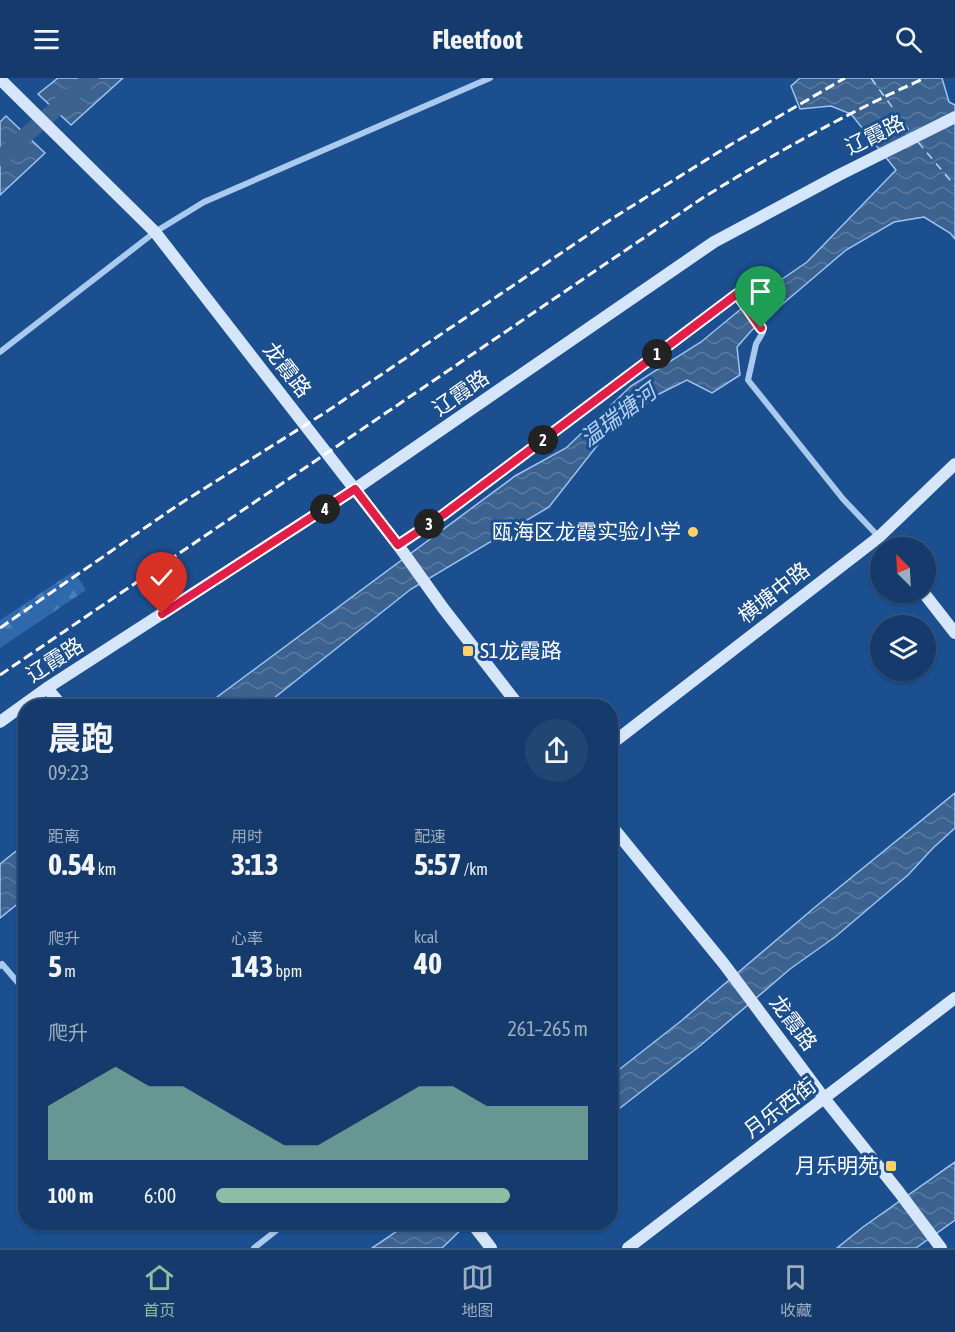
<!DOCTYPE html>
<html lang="zh">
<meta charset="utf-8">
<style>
body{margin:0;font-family:"Asap Condensed","Noto Sans SC",sans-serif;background:#214673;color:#f1f3f6;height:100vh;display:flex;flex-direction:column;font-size:22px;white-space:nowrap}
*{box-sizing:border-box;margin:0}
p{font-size:20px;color:#9dadc1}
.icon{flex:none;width:33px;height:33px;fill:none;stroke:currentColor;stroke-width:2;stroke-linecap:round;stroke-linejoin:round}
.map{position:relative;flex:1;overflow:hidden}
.side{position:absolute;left:18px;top:621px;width:600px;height:531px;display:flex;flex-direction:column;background:#143b6b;border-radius:24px;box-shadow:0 2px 4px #0004,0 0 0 2px #33557e}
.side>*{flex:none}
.needle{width:39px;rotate:336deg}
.buttons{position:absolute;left:870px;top:459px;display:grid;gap:12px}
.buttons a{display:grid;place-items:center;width:66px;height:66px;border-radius:50%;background:#143b6b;box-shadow:0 2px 4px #0004,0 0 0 2px #33557e;font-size:30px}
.pin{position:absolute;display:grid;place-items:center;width:51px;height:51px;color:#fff;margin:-62px -26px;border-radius:50% 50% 50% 0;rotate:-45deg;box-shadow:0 0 6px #0007}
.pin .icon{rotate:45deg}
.km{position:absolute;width:30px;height:30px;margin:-15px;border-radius:50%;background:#222;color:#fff;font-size:16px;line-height:30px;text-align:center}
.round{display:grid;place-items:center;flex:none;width:63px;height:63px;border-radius:32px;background:#214673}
.summary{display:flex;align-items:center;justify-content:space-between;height:102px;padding:0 30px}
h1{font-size:33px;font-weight:700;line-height:45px}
.stats{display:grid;grid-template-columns:repeat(3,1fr);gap:9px;height:102px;padding:6px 30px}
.stats div{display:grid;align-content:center}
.stats b{font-size:30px;font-weight:700}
.stats small{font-size:16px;font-weight:400}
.stats p{font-size:16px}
.chart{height:168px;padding:12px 30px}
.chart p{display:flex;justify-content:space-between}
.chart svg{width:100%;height:108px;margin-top:6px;fill:#8abfa5;opacity:.7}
ul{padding:0 30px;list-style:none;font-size:20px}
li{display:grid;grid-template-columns:96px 72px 1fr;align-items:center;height:45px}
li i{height:15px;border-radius:8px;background:#8abfa5}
header{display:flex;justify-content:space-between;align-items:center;height:78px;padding:0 30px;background:#143b6b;font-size:27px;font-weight:700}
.dock{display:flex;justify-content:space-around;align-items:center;height:84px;border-top:2px solid #33557e;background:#143b6b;font-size:16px;color:#9dadc1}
.dock a{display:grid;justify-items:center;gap:3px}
.dock .active{color:#8abfa5}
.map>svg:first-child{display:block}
.forest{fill:url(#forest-firs)}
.water{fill:url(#water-waves);stroke:#9cc4f0;stroke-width:1.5}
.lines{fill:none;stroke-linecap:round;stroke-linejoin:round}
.river{stroke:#3c6290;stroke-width:16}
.ferry{stroke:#b5d3f5;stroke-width:1.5;stroke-dasharray:8 6;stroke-linecap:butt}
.street{stroke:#a9c9ee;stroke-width:6}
.secondary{stroke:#d6e6fa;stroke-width:12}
.rail{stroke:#fff;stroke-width:3;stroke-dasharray:10 4.5;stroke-linecap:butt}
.route-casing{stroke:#fff;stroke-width:12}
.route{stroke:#e11d48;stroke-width:8}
.poi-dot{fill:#ffd166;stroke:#1b4f8f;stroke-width:2}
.labels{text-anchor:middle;stroke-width:6;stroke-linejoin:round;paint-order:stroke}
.street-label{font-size:21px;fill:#fff;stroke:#1b4f8f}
.poi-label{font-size:21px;fill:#fff;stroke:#1b4f8f;text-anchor:end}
.water-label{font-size:22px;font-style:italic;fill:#b5d3f5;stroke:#1b4f8f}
</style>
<header><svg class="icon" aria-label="menu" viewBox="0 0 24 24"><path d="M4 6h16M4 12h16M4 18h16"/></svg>Fleetfoot<svg class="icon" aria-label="search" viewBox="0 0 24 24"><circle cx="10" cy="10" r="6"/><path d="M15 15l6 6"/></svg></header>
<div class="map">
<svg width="955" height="1170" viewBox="0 0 955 1170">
<defs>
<pattern id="forest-firs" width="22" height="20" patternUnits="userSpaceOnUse" patternTransform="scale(1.5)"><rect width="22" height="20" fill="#2e69ad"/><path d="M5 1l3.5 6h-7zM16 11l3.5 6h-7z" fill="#4d80b9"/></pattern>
<pattern id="water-waves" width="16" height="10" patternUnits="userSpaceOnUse" patternTransform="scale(1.5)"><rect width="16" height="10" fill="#3c6290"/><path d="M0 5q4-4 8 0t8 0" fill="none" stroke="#597aa1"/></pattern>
</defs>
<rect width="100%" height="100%" fill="#1b4f8f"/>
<path class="forest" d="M 74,493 L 86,512 L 0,570 L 0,542 Z"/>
<path class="water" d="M 58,0 L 123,0 L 71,47 L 38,16 Z
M 800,0 L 942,0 L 949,24 L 955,27 L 955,161 L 950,155 L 924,139 L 894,144 L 846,172 L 751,253 L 737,269 L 740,297 L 712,315 L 687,302 L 657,317 L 607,355 L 549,429 L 411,511 L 264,628 L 205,628 L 515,398 L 566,370 L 631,308 L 701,264 L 753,221 L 807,184 L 896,92 L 851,36 L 831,28 L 800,31 L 791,8 Z
M 6,38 L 45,75 L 0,117 L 0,44 Z
M 955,715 L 955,750 L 933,770 L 908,797 L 835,859 L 790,891 L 701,967 L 611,1037 L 611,998 L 681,943 L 814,830 Z
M 25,766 L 25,820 L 0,840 L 0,786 Z
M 955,1084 L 955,1142 L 916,1170 L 837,1170 L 863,1149 Z
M 409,1145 L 468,1145 L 442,1170 L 372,1170 Z"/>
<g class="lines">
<path class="river" d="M 0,80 L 91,0"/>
<path class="ferry" d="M 871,0 L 911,55
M 918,64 L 955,108"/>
<path class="street" d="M 0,274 L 155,154 L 204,124 L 490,0
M 398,467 L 443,437 L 737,216 L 763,254 L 756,266 L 748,302 L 843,421 L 879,459
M 0,888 L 2,886 L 26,914
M 254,1170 L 287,1144"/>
<path class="secondary" d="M 0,1 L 155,154 L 398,467 L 443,530 L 519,628
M 923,514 L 955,555
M 47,610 L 62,628
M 0,644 L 47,610 L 355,411 L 714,164 L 839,97 L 955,39
M 610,667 L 879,459 L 955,386
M 610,746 L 724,886 L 824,1020 L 899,1114 L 941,1170
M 471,1144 L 491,1170
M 628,1170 L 955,920"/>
<path class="rail" d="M 0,550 L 178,427 L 326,334 L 613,140 L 730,67 L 845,0
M 0,597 L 701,121 C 773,76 847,35 925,0"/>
</g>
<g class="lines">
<g class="route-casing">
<path id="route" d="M 162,536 L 355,411 L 398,467 L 443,437 L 737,216 L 761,250"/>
</g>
<use href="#route" class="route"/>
</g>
<g class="poi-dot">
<circle cx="693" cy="454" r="6"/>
<rect x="462" y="567" width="12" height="12" rx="3"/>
<rect x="885" y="1082" width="12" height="12" rx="3"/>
</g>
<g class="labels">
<g class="street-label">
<text transform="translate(875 57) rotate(-26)" y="7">辽霞路</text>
<text transform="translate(287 292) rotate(52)" y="7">龙霞路</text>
<text transform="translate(461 315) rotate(-35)" y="7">辽霞路</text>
<text transform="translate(774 515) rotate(-38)" y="7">横塘中路</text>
<text transform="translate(55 582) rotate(-33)" y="7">辽霞路</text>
<text transform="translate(793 945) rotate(53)" y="7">龙霞路</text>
<text transform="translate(780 1030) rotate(-37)" y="7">月乐西街</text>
</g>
<g class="poi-label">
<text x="681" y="461">瓯海区龙霞实验小学</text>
<text x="480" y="580" text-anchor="start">S1龙霞路</text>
<text x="879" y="1095">月乐明苑</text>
</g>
<g class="water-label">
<text transform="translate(618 337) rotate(-37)" y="8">温瑞塘河</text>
</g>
</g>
</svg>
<div class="buttons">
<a><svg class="needle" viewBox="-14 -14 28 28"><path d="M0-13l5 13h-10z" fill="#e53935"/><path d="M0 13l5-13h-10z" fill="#9dadc1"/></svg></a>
<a><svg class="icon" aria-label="layers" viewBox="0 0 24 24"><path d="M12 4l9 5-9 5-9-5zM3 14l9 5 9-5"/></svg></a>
</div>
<div class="pin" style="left:761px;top:250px;background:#1e9e55"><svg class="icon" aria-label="arrive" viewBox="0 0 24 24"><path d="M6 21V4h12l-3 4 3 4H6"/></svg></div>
<div class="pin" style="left:162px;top:536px;background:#d93025"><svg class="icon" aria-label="check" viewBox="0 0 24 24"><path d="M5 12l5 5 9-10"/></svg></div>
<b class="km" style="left:657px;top:276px">1</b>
<b class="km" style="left:543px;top:362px">2</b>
<b class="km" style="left:429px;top:446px">3</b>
<b class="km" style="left:325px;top:431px">4</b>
<section class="side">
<div class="summary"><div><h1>晨跑</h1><p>09:23</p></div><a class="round"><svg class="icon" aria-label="share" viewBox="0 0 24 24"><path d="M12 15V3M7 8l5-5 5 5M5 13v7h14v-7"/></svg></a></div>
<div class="stats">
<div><p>距离</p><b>0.54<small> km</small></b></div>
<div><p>用时</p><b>3:13</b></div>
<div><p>配速</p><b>5:57<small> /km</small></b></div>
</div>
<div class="stats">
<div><p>爬升</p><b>5<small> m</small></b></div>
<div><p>心率</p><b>143<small> bpm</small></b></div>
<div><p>kcal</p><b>40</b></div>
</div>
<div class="chart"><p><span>爬升</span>261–265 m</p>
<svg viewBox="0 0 160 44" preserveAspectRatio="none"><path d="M0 44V22L10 14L20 6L30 14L40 14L50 22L60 30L70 38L80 38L90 30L100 22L110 14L120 14L130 22L140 22L150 22L160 22V44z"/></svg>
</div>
<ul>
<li><b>100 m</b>6:00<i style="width:79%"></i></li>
</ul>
</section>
</div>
<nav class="dock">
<a class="active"><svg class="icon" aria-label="home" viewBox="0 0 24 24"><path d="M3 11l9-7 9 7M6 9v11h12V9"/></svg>首页</a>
<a><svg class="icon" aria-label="map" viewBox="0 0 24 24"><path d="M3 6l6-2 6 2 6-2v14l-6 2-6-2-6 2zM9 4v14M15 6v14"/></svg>地图</a>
<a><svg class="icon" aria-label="saved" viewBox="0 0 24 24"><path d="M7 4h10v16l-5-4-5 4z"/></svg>收藏</a>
</nav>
